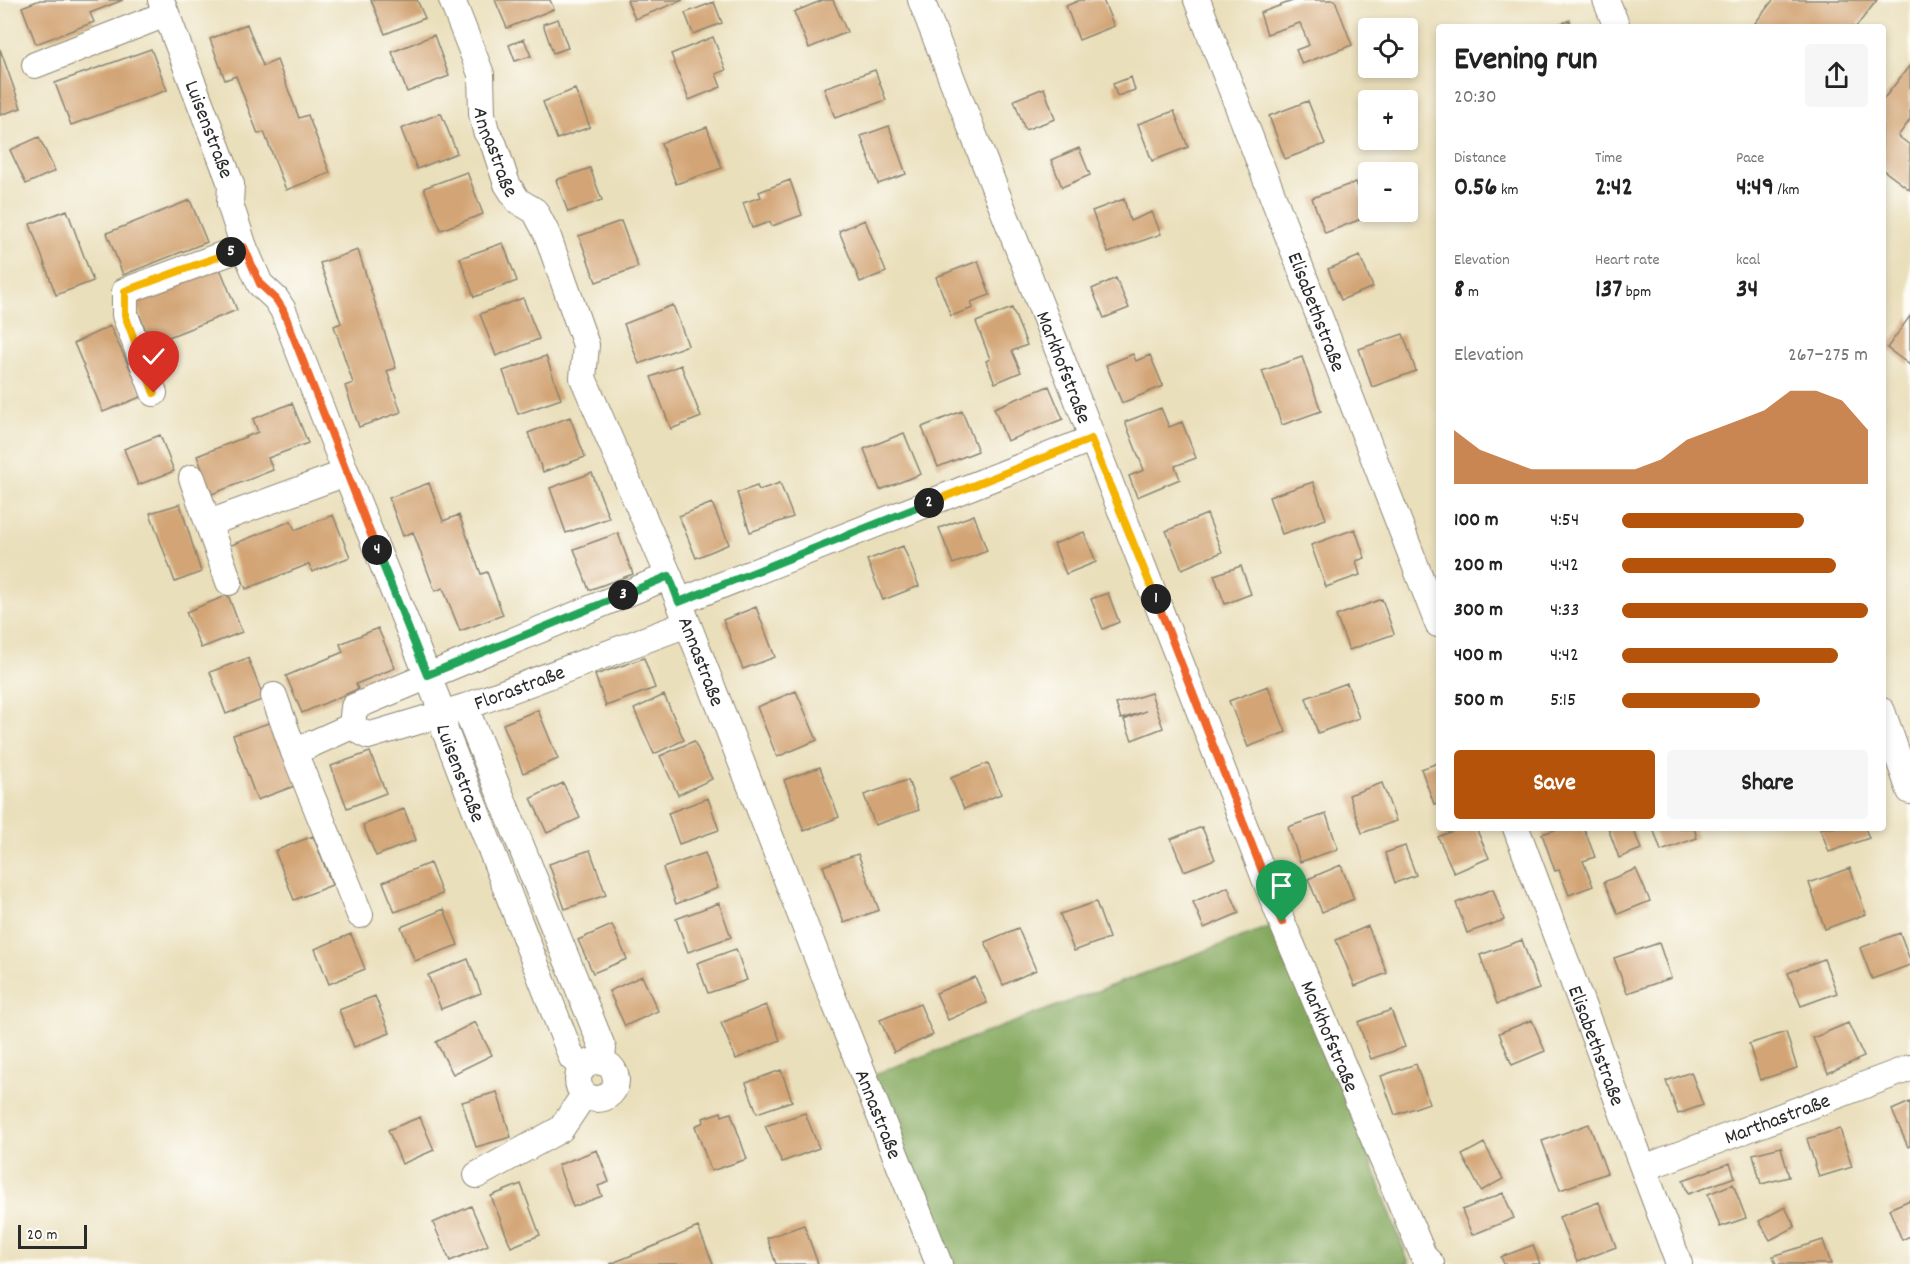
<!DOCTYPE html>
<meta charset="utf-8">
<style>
body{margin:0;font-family:Dekko,sans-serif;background:#f6f6f6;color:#222;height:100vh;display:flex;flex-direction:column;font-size:22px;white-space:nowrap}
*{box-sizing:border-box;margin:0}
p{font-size:20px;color:#767676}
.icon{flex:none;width:33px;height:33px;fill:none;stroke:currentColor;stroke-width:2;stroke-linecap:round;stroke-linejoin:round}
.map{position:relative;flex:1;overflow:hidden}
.side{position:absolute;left:1436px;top:24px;width:450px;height:807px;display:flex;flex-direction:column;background:#fff;border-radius:6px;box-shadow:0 3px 9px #0003}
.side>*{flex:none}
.fabs{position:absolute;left:1358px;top:18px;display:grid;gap:12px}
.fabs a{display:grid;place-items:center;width:60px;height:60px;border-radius:6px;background:#fff;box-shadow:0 3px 9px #0003;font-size:30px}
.scale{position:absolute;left:18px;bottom:15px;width:69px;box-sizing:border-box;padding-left:6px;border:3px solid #2b2b2b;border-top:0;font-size:16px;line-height:21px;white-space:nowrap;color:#2b2b2b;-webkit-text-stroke:4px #fdfcf7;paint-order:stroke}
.pin{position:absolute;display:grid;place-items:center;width:51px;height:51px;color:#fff;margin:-62px -26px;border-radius:50% 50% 50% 0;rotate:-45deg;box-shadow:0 0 6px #0007}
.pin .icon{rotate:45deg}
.km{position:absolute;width:30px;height:30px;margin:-15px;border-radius:50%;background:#222;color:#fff;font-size:16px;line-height:30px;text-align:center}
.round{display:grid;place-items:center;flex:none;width:63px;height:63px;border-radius:6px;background:#f6f6f6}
.summary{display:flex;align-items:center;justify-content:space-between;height:102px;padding:0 18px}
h1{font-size:33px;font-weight:700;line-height:45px}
.figures{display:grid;grid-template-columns:repeat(3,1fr);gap:9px;height:102px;padding:6px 18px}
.figures div{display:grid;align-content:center}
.figures b{font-size:26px;font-weight:700}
.figures small{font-size:16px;font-weight:400}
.figures p{font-size:16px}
.chart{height:168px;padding:12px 18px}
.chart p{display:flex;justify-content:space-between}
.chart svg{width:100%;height:108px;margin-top:6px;fill:#b45309;opacity:.7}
.cta{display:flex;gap:12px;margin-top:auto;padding:12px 18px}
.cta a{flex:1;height:69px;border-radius:6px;background:#b45309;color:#fff;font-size:24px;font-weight:700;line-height:69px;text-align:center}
.cta a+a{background:#f6f6f6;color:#222}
ul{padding:0 18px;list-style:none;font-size:20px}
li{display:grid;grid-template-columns:96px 72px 1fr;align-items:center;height:45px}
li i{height:15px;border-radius:8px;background:#b45309}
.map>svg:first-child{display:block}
.forest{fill:#84a85d;stroke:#586a44;stroke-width:1.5}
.building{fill:#d3a576}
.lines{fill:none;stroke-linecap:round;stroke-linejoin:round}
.street-casing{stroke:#8a8573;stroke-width:28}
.street{stroke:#fff;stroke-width:26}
.split-1-casing{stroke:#fff;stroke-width:12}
.split-2-casing{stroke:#fff;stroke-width:12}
.split-3-casing{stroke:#fff;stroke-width:12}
.split-4-casing{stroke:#fff;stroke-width:12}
.split-5-casing{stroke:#fff;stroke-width:12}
.split-6-casing{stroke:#fff;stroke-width:12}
.split-1{stroke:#f0652b;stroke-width:8}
.split-2{stroke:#f5b400;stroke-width:8}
.split-3{stroke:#22a559;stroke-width:8}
.split-4{stroke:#22a559;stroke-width:8}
.split-5{stroke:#f0652b;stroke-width:8}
.split-6{stroke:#f5b400;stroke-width:8}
.labels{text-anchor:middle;stroke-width:5;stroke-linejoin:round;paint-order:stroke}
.street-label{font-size:21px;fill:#2b2b2b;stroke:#fdfcf7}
</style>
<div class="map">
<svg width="1910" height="1264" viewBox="0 0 1910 1264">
<rect width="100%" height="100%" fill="#fdfcf7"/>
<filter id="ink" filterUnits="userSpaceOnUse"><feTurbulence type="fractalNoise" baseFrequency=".0167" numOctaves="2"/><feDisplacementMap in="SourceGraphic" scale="12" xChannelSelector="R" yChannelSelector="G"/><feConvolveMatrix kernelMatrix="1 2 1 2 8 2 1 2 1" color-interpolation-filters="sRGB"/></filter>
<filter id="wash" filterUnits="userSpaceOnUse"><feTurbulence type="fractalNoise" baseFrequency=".008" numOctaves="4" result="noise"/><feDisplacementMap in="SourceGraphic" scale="24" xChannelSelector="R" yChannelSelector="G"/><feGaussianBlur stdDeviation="1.35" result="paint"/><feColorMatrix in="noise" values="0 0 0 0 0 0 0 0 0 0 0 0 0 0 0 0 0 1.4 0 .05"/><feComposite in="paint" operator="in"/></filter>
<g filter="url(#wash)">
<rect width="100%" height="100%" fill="#eadfbb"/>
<path class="forest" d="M 1282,922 L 1409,1264 L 939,1264 L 864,1078 Z"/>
<g id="blocks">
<path class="building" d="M 40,0 L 123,0 L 90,13 L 94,22 L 36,44 L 22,7 Z
M 371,0 L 417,0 L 425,18 L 385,34 Z
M 495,0 L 550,0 L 554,9 L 507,28 Z
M 627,0 L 683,0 L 635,19 Z
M 823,0 L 833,0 L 847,32 L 809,48 L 794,12 Z
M 1080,0 L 1103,0 L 1114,26 L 1079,40 L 1066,6 Z
M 1295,0 L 1335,0 L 1352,45 L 1302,64 L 1296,50 L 1309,45 L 1300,23 L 1267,34 L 1260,13 Z
M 1773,0 L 1877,0 L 1856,27 L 1752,27 Z
M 714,2 L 722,23 L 693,34 L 685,13 Z
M 558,19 L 568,48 L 553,53 L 543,24 Z
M 1570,20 L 1572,27 L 1552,27 Z
M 247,24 L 263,66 L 277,60 L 299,118 L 308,115 L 330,173 L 286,190 L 264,132 L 258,134 L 236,76 L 225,80 L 210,39 Z
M 434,35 L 449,76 L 407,92 L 392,52 Z
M 713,37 L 726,70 L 716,74 L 721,87 L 689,100 L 671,54 Z
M 524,39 L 531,56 L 515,61 L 509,45 Z
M 0,49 L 21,108 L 0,115 Z
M 151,49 L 167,90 L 71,125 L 55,83 Z
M 1910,65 L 1910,120 L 1898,136 L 1910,145 L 1910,190 L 1882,169 L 1882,101 Z
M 875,70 L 886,100 L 835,118 L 824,88 Z
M 1131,77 L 1135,90 L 1117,96 L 1113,84 Z
M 1044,88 L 1055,119 L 1025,130 L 1014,100 Z
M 575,89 L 590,127 L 557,139 L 543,102 Z
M 1308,101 L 1325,144 L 1285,159 L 1269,116 Z
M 1174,111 L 1188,147 L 1152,161 L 1138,124 Z
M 441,113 L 457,153 L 417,169 L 401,129 Z
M 889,126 L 906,174 L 878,184 L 861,136 Z
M 707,127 L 722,168 L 676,184 L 661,143 Z
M 39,137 L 55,171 L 26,184 L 10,150 Z
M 1079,148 L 1090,175 L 1062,187 L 1051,160 Z
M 590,168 L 602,200 L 568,212 L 556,180 Z
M 467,172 L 483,214 L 441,230 L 424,188 Z
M 790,180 L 802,215 L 772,226 L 770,222 L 752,228 L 743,203 L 761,197 L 759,192 Z
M 1356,182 L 1369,216 L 1325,233 L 1312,198 Z
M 1124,199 L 1130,221 L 1152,212 L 1161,234 L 1108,253 L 1092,211 Z
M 190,200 L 207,242 L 123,275 L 107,233 Z
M 67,210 L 93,281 L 56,295 L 30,224 Z
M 865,220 L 886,272 L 860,282 L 839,231 Z
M 621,221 L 638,267 L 596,282 L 579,236 Z
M 503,243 L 517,281 L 474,297 L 460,258 Z
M 358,250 L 396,368 L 387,371 L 401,412 L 359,427 L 345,386 L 353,383 L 334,326 L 341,323 L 320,263 Z
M 1360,256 L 1373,287 L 1341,300 L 1328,269 Z
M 978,261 L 990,295 L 971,302 L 973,308 L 951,316 L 936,277 Z
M 219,266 L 237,310 L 151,344 L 134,300 Z
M 1116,278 L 1129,308 L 1104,318 L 1092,289 Z
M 523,298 L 539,339 L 496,356 L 480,314 Z
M 673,305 L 688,345 L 639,364 L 624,324 Z
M 1012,308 L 1027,345 L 1012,351 L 1021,372 L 995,383 L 986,361 L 990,359 L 976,322 Z
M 1910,316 L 1910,365 L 1887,348 Z
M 110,326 L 143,396 L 103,412 L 74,343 Z
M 1403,334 L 1416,371 L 1372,387 L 1359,349 Z
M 1133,354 L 1136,361 L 1150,355 L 1163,386 L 1122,403 L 1106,365 Z
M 546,356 L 561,399 L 518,414 L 503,371 Z
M 1302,357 L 1321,411 L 1282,425 L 1262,371 Z
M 681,365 L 701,417 L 671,429 L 651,377 Z
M 1049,386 L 1063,419 L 1007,441 L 994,408 Z
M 292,403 L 308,443 L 268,458 L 273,470 L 212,494 L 197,456 L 258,432 L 253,419 Z
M 1161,408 L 1169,427 L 1182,422 L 1196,458 L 1175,466 L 1180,479 L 1137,497 L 1129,476 L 1144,470 L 1125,422 Z
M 962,411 L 978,451 L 938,467 L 922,427 Z
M 570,417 L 585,457 L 543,472 L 528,433 Z
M 904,433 L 921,474 L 880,490 L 864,449 Z
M 160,435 L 174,471 L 138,485 L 124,449 Z
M 592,473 L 609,518 L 566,533 L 550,488 Z
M 1313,482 L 1326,519 L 1282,534 L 1269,497 Z
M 429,483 L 443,521 L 459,515 L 481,574 L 487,572 L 503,615 L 460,631 L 443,588 L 435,591 L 413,532 L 403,536 L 389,498 Z
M 780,483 L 793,517 L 750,532 L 737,493 L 757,486 L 759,490 Z
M 712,503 L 729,544 L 696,558 L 679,516 Z
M 180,504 L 201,572 L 175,582 L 150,513 Z
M 1207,514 L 1222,552 L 1182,569 L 1166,531 Z
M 333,515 L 350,557 L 312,572 L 309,564 L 246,589 L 229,546 L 291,521 L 295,530 Z
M 974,515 L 987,551 L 953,564 L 939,528 Z
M 1355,529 L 1365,558 L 1356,561 L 1360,575 L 1326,587 L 1311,545 Z
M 1084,532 L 1096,562 L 1066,574 L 1054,544 Z
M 618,533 L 633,574 L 589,590 L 574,549 Z
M 903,546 L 919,586 L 883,600 L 867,560 Z
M 1241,566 L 1251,594 L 1225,604 L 1214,575 Z
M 1108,593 L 1119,622 L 1103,629 L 1091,599 Z
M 228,595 L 242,632 L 201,648 L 186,612 Z
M 1382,599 L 1394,634 L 1349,650 L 1336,616 Z
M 756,607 L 775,657 L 743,669 L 723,620 Z
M 378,628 L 395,668 L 356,684 L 358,689 L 302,713 L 286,676 L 343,652 L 340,644 Z
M 248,658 L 264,699 L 226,714 L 210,672 Z
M 644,658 L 655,688 L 606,706 L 595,675 Z
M 1347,683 L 1359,718 L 1318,733 L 1306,698 Z
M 1268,686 L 1286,732 L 1248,747 L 1229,701 Z
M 796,691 L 817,740 L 777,757 L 757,707 Z
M 1151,693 L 1163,728 L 1132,740 L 1124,720 L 1146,711 L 1121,719 L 1116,704 Z
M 664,695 L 684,740 L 654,754 L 634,709 Z
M 538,710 L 558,759 L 523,773 L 503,724 Z
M 275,721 L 297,785 L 257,800 L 233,735 Z
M 694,741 L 712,779 L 678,795 L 660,756 Z
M 370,752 L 386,793 L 347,808 L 331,766 Z
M 988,763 L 1001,794 L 964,809 L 951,778 Z
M 1438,763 L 1438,803 L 1434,804 L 1421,769 Z
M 820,767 L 839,817 L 804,831 L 784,780 Z
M 908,780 L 919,810 L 875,825 L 864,795 Z
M 563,783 L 580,818 L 547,833 L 531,798 Z
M 1382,783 L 1396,821 L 1362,833 L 1349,795 Z
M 708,798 L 719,830 L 679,844 L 668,813 Z
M 404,809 L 416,840 L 376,856 L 363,825 Z
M 1326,814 L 1338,849 L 1300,862 L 1288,827 Z
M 1202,827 L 1215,859 L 1184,871 L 1171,839 Z
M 1460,828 L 1476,828 L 1489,858 L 1454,873 L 1438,837 Z
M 1561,828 L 1584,828 L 1595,857 L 1583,861 L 1593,886 L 1569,895 L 1559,870 L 1555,871 L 1542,834 Z
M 1608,828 L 1633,828 L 1641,849 L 1619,858 Z
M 1653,828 L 1694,828 L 1697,838 L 1661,851 Z
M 1820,828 L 1865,828 L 1869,838 L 1829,852 Z
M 313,836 L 332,885 L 294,900 L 275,851 Z
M 1405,846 L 1416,875 L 1395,883 L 1385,853 Z
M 590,850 L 606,895 L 565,909 L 549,864 Z
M 705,853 L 718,888 L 676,904 L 663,868 Z
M 858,854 L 879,910 L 844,923 L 823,866 Z
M 430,863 L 442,894 L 395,912 L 383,882 Z
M 1341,865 L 1354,899 L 1322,912 L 1308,879 Z
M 1850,868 L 1866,914 L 1825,929 L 1809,883 Z
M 1636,869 L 1650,901 L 1618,914 L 1604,882 Z
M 1228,887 L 1239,913 L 1204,928 L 1193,902 Z
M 1493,889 L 1504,920 L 1467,933 L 1456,903 Z
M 1096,902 L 1109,938 L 1074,951 L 1060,914 Z
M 719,903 L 731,937 L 688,952 L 676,919 Z
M 444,909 L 458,945 L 415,961 L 401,927 Z
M 612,925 L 627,959 L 593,973 L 578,940 Z
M 1368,926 L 1387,973 L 1355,986 L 1336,940 Z
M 1018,928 L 1036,970 L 1003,985 L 985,942 Z
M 1900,933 L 1910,960 L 1910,965 L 1872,979 L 1860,948 Z
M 351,934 L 365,969 L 329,984 L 315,949 Z
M 1522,940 L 1539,989 L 1497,1004 L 1480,955 Z
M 1659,943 L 1671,978 L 1627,993 L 1614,958 Z
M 736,949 L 747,980 L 708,993 L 697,963 Z
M 468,959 L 481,993 L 441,1009 L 428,975 Z
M 1824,959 L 1837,993 L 1801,1006 L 1788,973 Z
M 642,976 L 658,1011 L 625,1026 L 609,991 Z
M 975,977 L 987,1003 L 948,1020 L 936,993 Z
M 375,996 L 390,1033 L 354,1047 L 339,1010 Z
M 920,1004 L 933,1035 L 894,1052 L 880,1020 Z
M 766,1005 L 780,1040 L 736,1059 L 721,1023 Z
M 1391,1010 L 1405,1047 L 1371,1059 L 1358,1022 Z
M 1532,1020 L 1545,1051 L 1512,1065 L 1499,1033 Z
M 475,1022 L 492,1055 L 453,1074 L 436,1042 Z
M 1848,1023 L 1864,1057 L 1828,1073 L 1813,1038 Z
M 1786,1032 L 1797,1068 L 1760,1080 L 1749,1044 Z
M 1416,1064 L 1429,1103 L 1395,1115 L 1381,1076 Z
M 781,1070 L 792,1101 L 757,1113 L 746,1083 Z
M 1691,1072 L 1703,1105 L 1678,1114 L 1666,1081 Z
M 497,1092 L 511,1137 L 476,1147 L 462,1102 Z
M 1910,1102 L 1910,1146 L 1908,1147 L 1892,1110 Z
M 721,1112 L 722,1116 L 731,1113 L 747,1159 L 711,1171 L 695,1126 L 704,1122 L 703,1118 Z
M 805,1113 L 819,1148 L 782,1162 L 765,1126 Z
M 420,1117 L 434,1150 L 402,1164 L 388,1130 Z
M 1589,1124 L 1607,1173 L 1560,1190 L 1542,1141 Z
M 1840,1129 L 1852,1167 L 1819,1177 L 1807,1139 Z
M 1484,1143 L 1503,1179 L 1481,1191 L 1462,1155 Z
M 1781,1147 L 1789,1177 L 1761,1184 L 1753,1154 Z
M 597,1150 L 609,1182 L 598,1186 L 602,1196 L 573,1207 L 558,1165 Z
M 1730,1163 L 1735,1177 L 1688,1194 L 1683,1180 Z
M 521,1184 L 540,1235 L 511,1247 L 491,1196 Z
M 1733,1184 L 1746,1218 L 1720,1227 L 1708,1194 Z
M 1503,1193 L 1514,1218 L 1472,1235 L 1462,1210 Z
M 1910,1200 L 1910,1236 L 1902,1240 L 1889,1209 Z
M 1599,1202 L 1616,1247 L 1577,1262 L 1559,1217 Z
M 471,1206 L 488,1245 L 450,1261 L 433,1223 Z
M 1785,1207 L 1795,1227 L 1770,1240 L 1759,1221 Z
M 804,1225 L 818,1264 L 776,1264 L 767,1238 Z
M 698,1227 L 713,1264 L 610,1264 L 652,1247 Z
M 1823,1240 L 1831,1264 L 1776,1264 L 1773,1256 Z
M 1533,1245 L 1540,1264 L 1504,1264 L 1501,1257 Z"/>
</g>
</g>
<g filter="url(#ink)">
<use href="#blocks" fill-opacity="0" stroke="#8a8573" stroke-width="1.5"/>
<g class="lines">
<g class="street-casing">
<g id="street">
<path id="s1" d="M 161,0 L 231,184 L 230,204 L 244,247 L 260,284 L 276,299 L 283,310 L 346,473 L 443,714 L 445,731 L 572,1058 L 583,1068"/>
<path id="s2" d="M 452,0 L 481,74 L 482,114 L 486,131 L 494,145 L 507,184 L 518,201 L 535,211 L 547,234 L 586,345 L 583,378 L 669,576 L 831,993 L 939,1264"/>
<path id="s3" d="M 921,0 L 1282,922 L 1424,1257 L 1431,1264"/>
<path id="s4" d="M 1197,0 L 1438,624"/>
<path d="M 1606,0 L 1617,27"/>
<path d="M 35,65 L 166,14"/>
<path d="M 154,393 L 125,315 L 125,291 L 244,247"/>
<path d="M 192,478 L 229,582"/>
<path d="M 209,523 L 346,473"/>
<path id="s5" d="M 669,576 L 354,707 L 352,726 L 368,736 L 465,707 L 687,624"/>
<path d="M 679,602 L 1091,439"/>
<path d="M 274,696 L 294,752 L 360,915"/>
<path d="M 465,707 L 603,1049 L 601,1062"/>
<path d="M 1882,711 L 1910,791"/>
<path d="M 294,752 L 352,726"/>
<path id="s6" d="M 1516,828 L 1679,1264"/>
<circle cx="597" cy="1080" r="19"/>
<path id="s7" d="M 1644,1168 L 1910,1068"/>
<path d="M 477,1175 L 561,1129 L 584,1095"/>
</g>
</g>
<use href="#street" class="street"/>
</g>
</g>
<g class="lines" filter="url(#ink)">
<g class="split-1-casing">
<path id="split-1" d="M 1156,599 L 1282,922"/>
</g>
<g class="split-2-casing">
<path id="split-2" d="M 929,503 L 1091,439 L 1156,599"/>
</g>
<g class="split-3-casing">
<path id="split-3" d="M 623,595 L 669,576 L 679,602 L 929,503"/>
</g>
<g class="split-4-casing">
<path id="split-4" d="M 377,550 L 427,675 L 623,595"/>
</g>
<g class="split-5-casing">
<path id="split-5" d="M 231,252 L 244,247 L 260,284 L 276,299 L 283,310 L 377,550"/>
</g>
<g class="split-6-casing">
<path id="split-6" d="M 154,393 L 125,315 L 125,291 L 231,252"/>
</g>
<use href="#split-1" class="split-1"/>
<use href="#split-2" class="split-2"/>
<use href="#split-3" class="split-3"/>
<use href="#split-4" class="split-4"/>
<use href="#split-5" class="split-5"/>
<use href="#split-6" class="split-6"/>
</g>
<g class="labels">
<g class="street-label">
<text dy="7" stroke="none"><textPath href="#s1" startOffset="138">Luisenstraße</textPath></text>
<text dy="7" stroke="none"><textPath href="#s2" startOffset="160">Annastraße</textPath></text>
<text dy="7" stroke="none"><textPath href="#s4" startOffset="334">Elisabethstraße</textPath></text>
<text dy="7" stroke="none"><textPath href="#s3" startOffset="394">Markhofstraße</textPath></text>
<text dy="7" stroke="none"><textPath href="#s2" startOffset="718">Annastraße</textPath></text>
<text dy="7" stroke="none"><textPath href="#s5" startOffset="538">Florastraße</textPath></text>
<text dy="7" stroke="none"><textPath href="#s1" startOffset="834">Luisenstraße</textPath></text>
<text dy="7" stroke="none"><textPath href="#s3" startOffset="1114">Markhofstraße</textPath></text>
<text dy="7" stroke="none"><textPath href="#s6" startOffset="232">Elisabethstraße</textPath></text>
<text dy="7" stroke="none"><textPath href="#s2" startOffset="1204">Annastraße</textPath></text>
<text dy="7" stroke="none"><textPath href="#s7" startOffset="142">Marthastraße</textPath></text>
</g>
</g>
</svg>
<div class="fabs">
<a><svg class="icon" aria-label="locate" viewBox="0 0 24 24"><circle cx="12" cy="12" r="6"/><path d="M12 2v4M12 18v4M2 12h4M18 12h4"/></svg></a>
<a>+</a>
<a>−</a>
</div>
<div class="scale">20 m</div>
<div class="pin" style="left:1282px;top:922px;background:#1e9e55"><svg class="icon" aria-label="arrive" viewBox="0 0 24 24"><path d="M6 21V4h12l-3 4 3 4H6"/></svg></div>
<div class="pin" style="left:154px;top:393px;background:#d93025"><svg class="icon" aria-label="check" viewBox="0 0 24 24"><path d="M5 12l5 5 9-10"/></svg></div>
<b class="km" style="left:1156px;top:599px">1</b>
<b class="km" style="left:929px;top:503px">2</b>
<b class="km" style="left:623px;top:595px">3</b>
<b class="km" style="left:377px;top:550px">4</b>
<b class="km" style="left:231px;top:252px">5</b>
<section class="side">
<div class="summary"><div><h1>Evening run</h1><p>20:30</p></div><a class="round"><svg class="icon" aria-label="share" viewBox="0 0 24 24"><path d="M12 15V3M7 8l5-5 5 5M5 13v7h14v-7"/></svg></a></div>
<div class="figures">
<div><p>Distance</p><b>0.56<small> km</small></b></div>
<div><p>Time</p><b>2:42</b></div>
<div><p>Pace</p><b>4:49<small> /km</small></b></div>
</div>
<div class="figures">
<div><p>Elevation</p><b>8<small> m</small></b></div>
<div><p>Heart rate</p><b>137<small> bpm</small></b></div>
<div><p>kcal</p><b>34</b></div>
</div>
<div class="chart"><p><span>Elevation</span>267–275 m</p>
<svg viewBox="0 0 160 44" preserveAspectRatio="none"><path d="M0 44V22L10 30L20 34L30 38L40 38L50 38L60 38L70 38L80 34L90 26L100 22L110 18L120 14L130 6L140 6L150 10L160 22V44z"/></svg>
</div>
<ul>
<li><b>100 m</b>4:54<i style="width:74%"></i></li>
<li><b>200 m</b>4:42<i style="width:87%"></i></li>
<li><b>300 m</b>4:33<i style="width:100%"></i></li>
<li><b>400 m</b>4:42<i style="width:88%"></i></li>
<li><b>500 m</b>5:15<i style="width:56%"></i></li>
</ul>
<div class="cta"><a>Save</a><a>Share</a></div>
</section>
</div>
